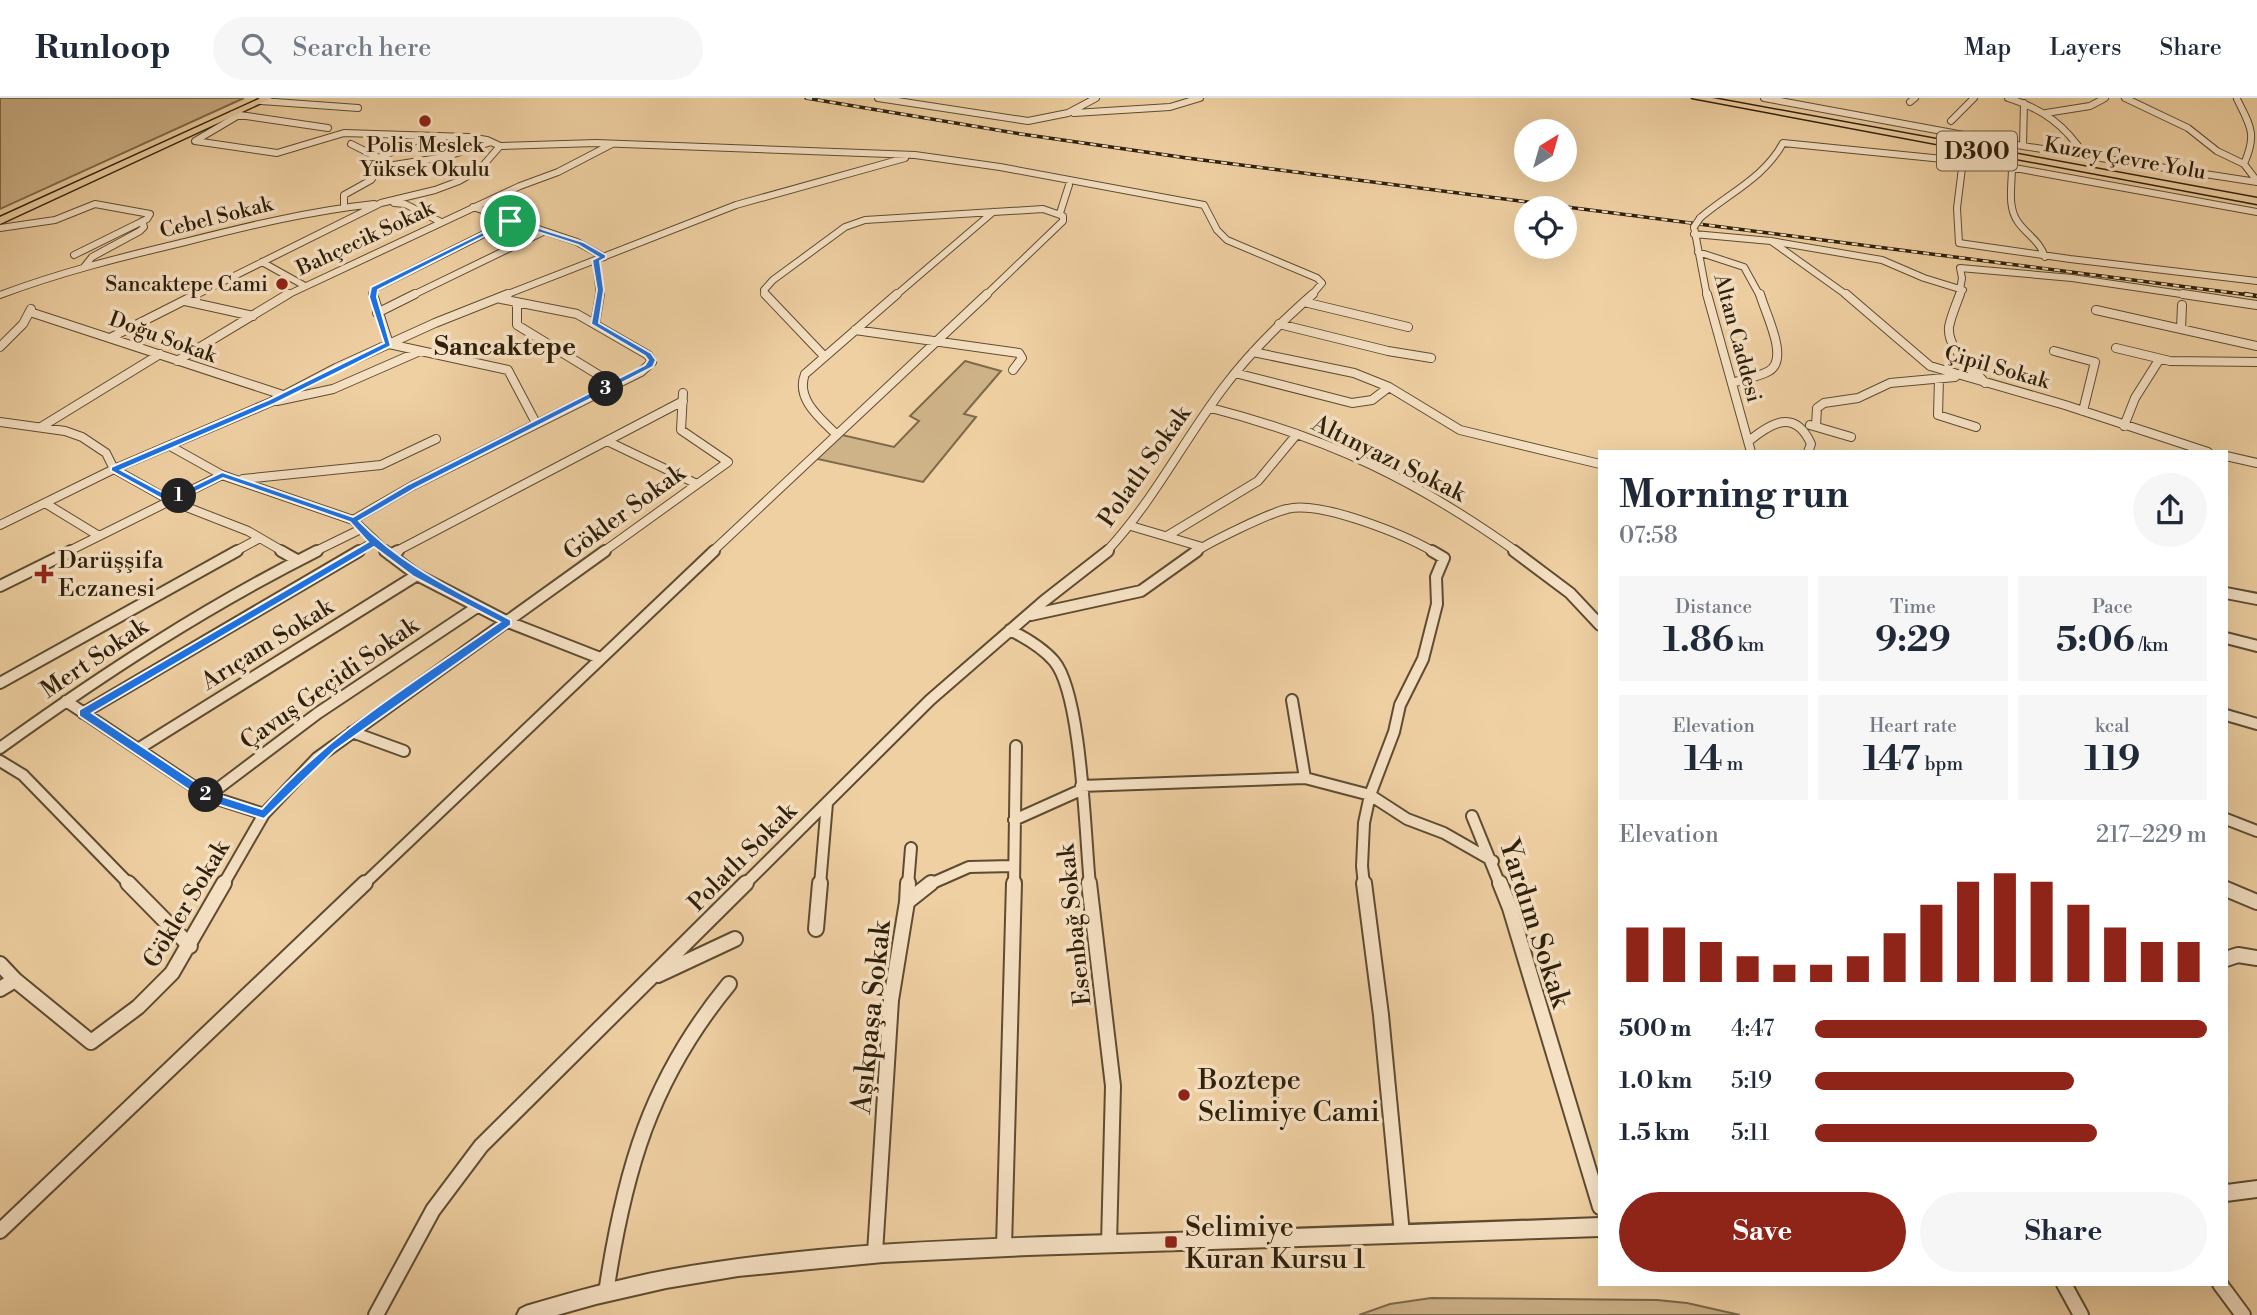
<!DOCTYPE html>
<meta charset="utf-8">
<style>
body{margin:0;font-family:"Libre Bodoni",serif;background:#f6f6f7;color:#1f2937;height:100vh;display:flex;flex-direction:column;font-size:26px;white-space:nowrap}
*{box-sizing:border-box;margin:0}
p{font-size:23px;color:#747a83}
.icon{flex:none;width:38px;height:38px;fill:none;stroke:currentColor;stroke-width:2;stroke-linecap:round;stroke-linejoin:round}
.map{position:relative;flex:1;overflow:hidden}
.side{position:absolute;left:1598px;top:352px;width:630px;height:836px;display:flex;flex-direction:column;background:#fff;border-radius:0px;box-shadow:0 7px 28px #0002}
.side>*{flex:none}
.needle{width:46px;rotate:37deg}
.tools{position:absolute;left:1514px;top:21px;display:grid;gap:14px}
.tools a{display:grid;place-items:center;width:63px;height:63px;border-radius:50%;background:#fff;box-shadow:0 7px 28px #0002;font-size:35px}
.pin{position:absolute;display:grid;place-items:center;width:60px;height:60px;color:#fff;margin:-30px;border:4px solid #fff;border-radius:50%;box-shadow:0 2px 7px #0007}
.km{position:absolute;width:35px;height:35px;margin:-18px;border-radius:50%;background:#222;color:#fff;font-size:19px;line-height:35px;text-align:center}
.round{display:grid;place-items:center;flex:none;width:74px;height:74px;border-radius:37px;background:#f6f6f7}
.summary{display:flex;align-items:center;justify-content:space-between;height:119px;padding:0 21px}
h1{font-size:38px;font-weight:700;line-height:52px}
.figures{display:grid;grid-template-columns:repeat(3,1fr);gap:10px;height:119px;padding:7px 21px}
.figures div{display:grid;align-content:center;border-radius:0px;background:#f6f6f7;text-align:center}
.figures b{font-size:35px;font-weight:700}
.figures small{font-size:19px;font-weight:400}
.figures p{font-size:19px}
.chart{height:196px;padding:14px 21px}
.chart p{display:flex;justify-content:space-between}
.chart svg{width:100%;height:126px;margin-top:7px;stroke:#8f2418;stroke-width:6}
.primary-button{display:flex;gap:14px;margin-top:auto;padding:14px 21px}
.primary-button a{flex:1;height:80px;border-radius:42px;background:#8f2418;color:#fff;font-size:28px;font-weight:700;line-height:80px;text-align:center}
.primary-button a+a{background:#f6f6f7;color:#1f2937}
ul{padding:0 21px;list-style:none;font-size:23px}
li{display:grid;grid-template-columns:112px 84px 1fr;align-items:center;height:52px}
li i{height:18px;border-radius:9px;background:#8f2418}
header{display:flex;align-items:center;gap:42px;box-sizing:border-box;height:98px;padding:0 35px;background:#fff;border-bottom:2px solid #e0e1e3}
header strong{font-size:33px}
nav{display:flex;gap:38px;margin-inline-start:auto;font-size:24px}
.search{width:490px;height:63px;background:#f6f6f7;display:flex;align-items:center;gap:18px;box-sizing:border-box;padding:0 24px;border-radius:38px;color:#747a83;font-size:26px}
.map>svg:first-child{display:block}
.green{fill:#ceb288;stroke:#7e694a;stroke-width:2}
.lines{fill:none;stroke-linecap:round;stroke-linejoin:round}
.minor-far3-casing{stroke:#5e4c32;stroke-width:8}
.minor-far2-casing{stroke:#5e4c32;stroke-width:10}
.minor-far1-casing{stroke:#5e4c32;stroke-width:14}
.minor-casing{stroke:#5e4c32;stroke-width:18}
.tertiary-casing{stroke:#5e4c32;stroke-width:4}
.primary-casing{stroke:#2e200c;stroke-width:3}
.trunk-casing{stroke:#2e200c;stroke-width:3}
.minor-far3{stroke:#f5e0c3;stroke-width:6}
.minor-far2{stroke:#f5e0c3;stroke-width:8}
.minor-far1{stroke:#f5e0c3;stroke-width:10}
.minor{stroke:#f5e0c3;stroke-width:14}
.tertiary{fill:#f5e0c3;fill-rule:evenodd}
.primary{fill:#efd0a2;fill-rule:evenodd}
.trunk{fill:#efd0a2;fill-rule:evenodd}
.rail-far1-casing{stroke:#2e200c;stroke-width:3.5}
.rail-casing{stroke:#2e200c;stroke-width:4.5}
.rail-far1{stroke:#f5e0c3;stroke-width:2;stroke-dasharray:6;stroke-linecap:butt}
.rail{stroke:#f5e0c3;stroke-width:2.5;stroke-dasharray:8;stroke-linecap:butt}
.minor-bridge-casing{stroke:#5e4c32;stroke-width:8;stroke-linecap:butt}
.minor-bridge{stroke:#f5e0c3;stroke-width:6}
.route{fill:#1a73e8;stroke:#fff;stroke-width:2;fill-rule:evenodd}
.poi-dot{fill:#8f2418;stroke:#f5e0c3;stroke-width:2.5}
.labels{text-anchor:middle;stroke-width:7;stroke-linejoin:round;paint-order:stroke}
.far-poi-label{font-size:21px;fill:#2e200c;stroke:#f5e0c3}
.far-street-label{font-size:21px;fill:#2e200c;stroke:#f5e0c3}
.shield{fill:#f5e0c3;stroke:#6a5a43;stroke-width:2}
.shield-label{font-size:23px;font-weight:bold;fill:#2e200c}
.street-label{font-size:24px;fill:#2e200c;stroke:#f5e0c3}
.poi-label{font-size:24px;fill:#2e200c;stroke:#f5e0c3;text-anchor:start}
.far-district-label{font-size:26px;font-weight:bold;fill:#2e200c;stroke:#f5e0c3}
.near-street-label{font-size:28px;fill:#2e200c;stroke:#f5e0c3}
.near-poi-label{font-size:28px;fill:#2e200c;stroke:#f5e0c3;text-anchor:start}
</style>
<header>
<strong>Runloop</strong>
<div class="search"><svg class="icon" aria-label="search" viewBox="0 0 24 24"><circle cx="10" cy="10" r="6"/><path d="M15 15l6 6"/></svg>Search here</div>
<nav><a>Map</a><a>Layers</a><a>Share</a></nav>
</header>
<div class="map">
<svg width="2257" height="1217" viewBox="0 0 2257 1217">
<rect width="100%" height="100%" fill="#efd0a2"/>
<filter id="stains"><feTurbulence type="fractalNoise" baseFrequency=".00286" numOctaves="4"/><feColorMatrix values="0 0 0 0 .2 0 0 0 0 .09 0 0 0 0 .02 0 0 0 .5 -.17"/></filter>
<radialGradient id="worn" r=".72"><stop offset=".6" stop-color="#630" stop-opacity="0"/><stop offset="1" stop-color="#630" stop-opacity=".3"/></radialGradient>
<path class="green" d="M 0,0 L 244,0 L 0,111 Z
M 965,263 L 1001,273 L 964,316 L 976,319 L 923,384 L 813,360 L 838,336 L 894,349 L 919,323 L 910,318 Z
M 1431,1200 L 1657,1202 L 1687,1205 L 1740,1217 L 1359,1217 L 1390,1206 Z"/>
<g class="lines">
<g class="minor-far3-casing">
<path id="minor-far3" d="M 878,0 L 1028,23 L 1068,15 L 1096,0
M 1764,0 L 2023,48 L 2257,84
M 2008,0 C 2043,11 2065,27 2085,58
M 2125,0 L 2188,30 L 2217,53 L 2244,66 L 2257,83
M 2237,1 C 2251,29 2257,36 2244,66
M 261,3 L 358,10
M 1910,4 L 1915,0
M 1074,15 L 1170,9 L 1200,0
M 2046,15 L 2090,8 L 2105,0
M 233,16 L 328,30
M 1951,23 L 1974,0
M 500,48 L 596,45 L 915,57 L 1000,69 L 1204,107 L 1217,132 L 1227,142 L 1317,180 L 1322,185 L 1311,198
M 2023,48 L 2024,5
M 379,60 L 424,39
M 1963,62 L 1957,110 L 1959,145 L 2070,161 L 2257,183
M 381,69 L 445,59 L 491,44
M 2012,69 C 2012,87 2007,109 2018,124 C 2027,137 2040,143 2045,159
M 394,105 L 405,106 L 441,124
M 344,108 L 344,97 L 371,82 L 381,67 L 379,60 L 351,46
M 473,109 L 577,144 L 604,159
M 1060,115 L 1069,87
M 1700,120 C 1729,95 1764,80 1783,45 L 1993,66 L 2257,114
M 1694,129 L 1707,198
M 0,130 L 55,122 L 95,106 L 150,116 L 147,121 L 74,157
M 1694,136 L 1771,143 L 1882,162 L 1924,180 L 1963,192
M 1771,143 L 1848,198
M 1698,154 L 1744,169 L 1760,198
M 596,162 L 600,198
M 262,164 L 305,188
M 84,169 L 92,159 L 140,133 L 144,129 L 142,123
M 0,197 C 61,174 122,159 185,144 C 248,128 310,113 374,106
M 194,198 L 381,105 L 435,92 L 459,83 L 480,71 L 500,48 L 487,42 L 468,39 L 344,35 L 277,55 L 195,43 L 239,17
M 285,198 L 520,88 L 558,74 L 612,46
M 373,198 L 374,191 L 510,123
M 411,198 L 543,134
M 503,198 L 736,107 L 905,60
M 766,198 L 764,192 L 773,182 L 845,129 L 865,122 L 1043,111 L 1063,118 L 1063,123 L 985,198
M 895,198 L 993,114
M 1959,198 L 1962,180 L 1960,170 L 2072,180 L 2195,198"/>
</g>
<g class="minor-far2-casing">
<path id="minor-far2" d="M 373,196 L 389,246 L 508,272 L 536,325
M 765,196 L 824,258
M 1707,196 L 1751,354
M 1846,196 L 1930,268 L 2065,307 L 2208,354
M 1960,196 C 1956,207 1951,218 1949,229 C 1947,252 1973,269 1985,285
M 2183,196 L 2257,207
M 185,203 L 253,218
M 1304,204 L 1408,229
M 517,207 L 517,227 L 615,287
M 2096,212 L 2257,248
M 30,214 L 283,297
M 377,215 L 415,196
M 595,226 L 600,196
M 1279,226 L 1388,253 L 1431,260
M 2181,231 L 2182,207
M 855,232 L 1019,255 L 1022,260 L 1013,272
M 112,239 L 197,196
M 0,249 L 23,226 L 31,211
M 2116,250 L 2170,263 L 2257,264
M 2054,253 L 2095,264 L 2083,313
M 1253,254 L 1354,275 L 1389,289 L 1460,332 L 1600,366
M 177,263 L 288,196
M 1235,275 L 1352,305 L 1372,302 L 1389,289
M 1939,281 L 1938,317 L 1976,329
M 1732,285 C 1743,281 1759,279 1769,273 C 1790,261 1765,215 1760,196
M 277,303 L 333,291 L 420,253
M 1211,310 C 1331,341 1416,382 1517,454
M 0,324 L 65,333 L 82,339 L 106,355 L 114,371 L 171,403 L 248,433 L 284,454
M 1810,327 L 1851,339
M 1816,328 L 1817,310 L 1824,305 L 1858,300 L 1890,285 L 1955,279
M 2124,328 L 2135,300 L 2159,262
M 41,329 L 160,256
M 837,337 C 821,321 795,301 805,276 L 897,196
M 607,343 L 697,386
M 1749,343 C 1771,325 1795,310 1811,346 L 1808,354
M 170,348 L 222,377 L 353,422 L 387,454
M 2226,358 L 2257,365
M 243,381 L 381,367 L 436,341
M 45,405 L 99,438
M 353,422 L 412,388 L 641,274 L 652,264 L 648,257 L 577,216 L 501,201
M 0,427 L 114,371 L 271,304 L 336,270 L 435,225 L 508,196
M 1131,428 L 1202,449
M 1167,438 L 1258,383 L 1297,336
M 67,454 L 222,377
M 234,454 L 260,440
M 314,454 L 361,431
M 356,454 L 374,444
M 395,454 L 683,303
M 603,454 L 728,364 L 681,332 L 683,295
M 712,454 L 987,196
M 1106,454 C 1153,404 1183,343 1224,289 C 1250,254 1280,225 1313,196
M 1195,454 C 1210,444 1269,415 1287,411 C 1320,402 1405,437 1434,454"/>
</g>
<g class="minor-far1-casing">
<path id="minor-far1" d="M 281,453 L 297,462
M 385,453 L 417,477 L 508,524 L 600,560
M 1514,453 L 1570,495 L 1600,527
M 390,457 L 398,453
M 0,488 L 71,453
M 2226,495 L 2257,501
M 1031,517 L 1141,493 L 1197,453
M 1010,532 C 1026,540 1042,549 1054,563 C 1082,596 1085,739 1090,787
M 2226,540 L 2257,548
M 0,585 L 237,453
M 1292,602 L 1305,680
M 66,603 L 208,698 L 264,716
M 83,615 L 359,453
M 2226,617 L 2257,626
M 352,634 L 404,653
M 0,650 C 103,576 204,510 317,453
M 138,651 L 417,477
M 0,663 L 23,677 L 130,787
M 1081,688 L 1305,680 L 1370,697 L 1407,721 L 1444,735 L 1493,763
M 208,698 L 318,615 L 477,509
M 1472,718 L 1500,787
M 2226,721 L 2257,733
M 1014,722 L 1081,692
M 223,787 L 264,716 L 317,660 L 605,453
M 363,787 L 714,453
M 744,787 L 930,602 L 1044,503 L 1108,453
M 820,787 L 827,705
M 908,787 L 911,750
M 928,787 L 969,769 L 1012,768
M 1014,787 L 1016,648
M 1364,787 L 1362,768 L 1364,725 L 1370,697 L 1394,634 L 1400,607 L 1423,561 L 1437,506 L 1436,479 L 1444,460 L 1432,453"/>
</g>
<g class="minor-casing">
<path id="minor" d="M 128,785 L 190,848
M 1089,785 L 1113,988 L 1109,1146
M 1364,785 L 1381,917 L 1402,1136
M 1500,785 L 1510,810 L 1600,1109
M 2226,791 L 2257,804
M 907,804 L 908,785
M 816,831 L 820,785
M 2226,861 L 2238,857 L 2257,860
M 0,866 L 15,882 L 91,944 L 138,909 L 172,875 L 224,785
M 658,877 L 735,841
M 0,891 L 15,882
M 0,1133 L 365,785
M 1004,1149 L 1014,785
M 875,1155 L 891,902 L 907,804 L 931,785
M 2064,1186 L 2081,1217
M 2220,1186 L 2243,1217
M 606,1195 C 624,1074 650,982 729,886
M 376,1217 L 433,1112 L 481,1048 L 746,785"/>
</g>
<g class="tertiary-casing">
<path id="tertiary" d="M 2257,1083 L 2257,1099 L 2226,1103 L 2226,1087 Z
M 1600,1120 L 1600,1138 L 1028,1157 L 883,1164 L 738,1178 L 666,1190 L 596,1206 L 557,1217 L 517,1217 L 520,1211 L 526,1208 C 573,1194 620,1181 668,1172 C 825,1144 985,1141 1144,1136 C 1296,1131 1448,1126 1600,1120 Z"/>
</g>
<g class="primary-casing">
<path id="primary" d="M 261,0 L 272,0 L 0,126 L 0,119 Z"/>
</g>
<g class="trunk-casing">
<path id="trunk" d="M 1692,0 L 1712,0 L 2257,100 L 2257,106 Z"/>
</g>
<use href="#minor-far3" class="minor-far3"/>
<use href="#minor-far2" class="minor-far2"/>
<use href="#minor-far1" class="minor-far1"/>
<use href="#minor" class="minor"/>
<use href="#tertiary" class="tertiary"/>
<use href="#primary" class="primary"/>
<use href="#trunk" class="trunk"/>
<g class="rail-far1-casing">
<path id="rail-far1" d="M 806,0 L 1021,36 L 1187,60 L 2257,198"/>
</g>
<g class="rail-casing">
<path id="rail" d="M 2245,196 L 2257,198"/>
</g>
<use href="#rail-far1" class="rail-far1"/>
<use href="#rail" class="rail"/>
<g class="minor-bridge-casing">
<path id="minor-bridge" d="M 1694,129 L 1700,120"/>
</g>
<use href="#minor-bridge" class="minor-bridge"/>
</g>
<path class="route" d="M 510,121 L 583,144 L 606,157 L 606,160 L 600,163 L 604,192 L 599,225 L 651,255 L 656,262 L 653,269 L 416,390 L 359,423 C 402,468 457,493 511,522 L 511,527 L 335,652 L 264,721 L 204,702 L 79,618 L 79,612 L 368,444 L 350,424 L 223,380 L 171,406 L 111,373 L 111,369 L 268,302 L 384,245 L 369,199 L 371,189 ZM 510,125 L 578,147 L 598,159 L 592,162 L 597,192 L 591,226 L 645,258 L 648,262 L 645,267 L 409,386 L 353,419 L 222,374 L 171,399 L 121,372 L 274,306 L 391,248 L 377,199 L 378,192 ZM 374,449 L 414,479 L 500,524 C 417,582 329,635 262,711 L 212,695 L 92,615 Z"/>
<g class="poi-dot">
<circle cx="425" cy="23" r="7"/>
<circle cx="282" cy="186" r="7"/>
<path d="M40.5 465.5h7v7h7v7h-7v7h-7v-7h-7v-7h7z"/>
<circle cx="1184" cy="997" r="7"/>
<rect x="1164" y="1137" width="14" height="14" rx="3.5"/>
</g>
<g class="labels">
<g class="far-poi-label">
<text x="425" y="54">Polis Meslek<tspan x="425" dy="24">Yüksek Okulu</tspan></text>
<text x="268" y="193" text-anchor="end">Sancaktepe Cami</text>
</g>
<g class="far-street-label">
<text transform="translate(2125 60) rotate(10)" y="7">Kuzey Çevre Yolu</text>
<text transform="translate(216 119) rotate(-14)" y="7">Cebel Sokak</text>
<text transform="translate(365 140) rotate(-25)" y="7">Bahçecik Sokak</text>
<text transform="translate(163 239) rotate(20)" y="7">Doğu Sokak</text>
<text transform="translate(1738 240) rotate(75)" y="7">Altan Caddesi</text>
<text transform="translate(1997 269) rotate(16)" y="7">Çipil Sokak</text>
</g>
<rect class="shield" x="1937" y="33.5" width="80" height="39" rx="5"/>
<g class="shield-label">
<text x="1977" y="61">D300</text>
</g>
<g class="street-label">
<text transform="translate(1389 360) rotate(26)" y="8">Altınyazı Sokak</text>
<text transform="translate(1144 368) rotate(-55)" y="8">Polatlı Sokak</text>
<text transform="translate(624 414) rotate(-36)" y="8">Gökler Sokak</text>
<text transform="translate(267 546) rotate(-32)" y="8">Arıçam Sokak</text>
<text transform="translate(94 560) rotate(-34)" y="8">Mert Sokak</text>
<text transform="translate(329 585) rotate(-35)" y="8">Çavuş Geçidi Sokak</text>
<text transform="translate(742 759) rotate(-45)" y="8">Polatlı Sokak</text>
<text transform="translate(186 806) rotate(-59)" y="8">Gökler Sokak</text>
<text transform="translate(1074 827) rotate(-96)" y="8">Esenbağ Sokak</text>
</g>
<g class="poi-label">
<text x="58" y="470">Darüşşifa<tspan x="58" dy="28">Eczanesi</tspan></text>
</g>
<g class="far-district-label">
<text x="505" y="257">Sancaktepe</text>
</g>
<g class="near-street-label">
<text transform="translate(1536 825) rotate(72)" y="10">Yardım Sokak</text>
<text transform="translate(870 919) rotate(-84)" y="10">Aşıkpaşa Sokak</text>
</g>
<g class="near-poi-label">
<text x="1198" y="991">Boztepe<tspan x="1198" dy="32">Selimiye Cami</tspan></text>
<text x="1185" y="1138">Selimiye<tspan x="1185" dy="32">Kuran Kursu 1</tspan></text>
</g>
</g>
<rect width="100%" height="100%" filter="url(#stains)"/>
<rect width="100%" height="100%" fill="url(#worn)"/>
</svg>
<div class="tools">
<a><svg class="needle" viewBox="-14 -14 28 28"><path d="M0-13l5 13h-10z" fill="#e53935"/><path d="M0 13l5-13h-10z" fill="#747a83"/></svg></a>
<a><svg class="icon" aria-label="locate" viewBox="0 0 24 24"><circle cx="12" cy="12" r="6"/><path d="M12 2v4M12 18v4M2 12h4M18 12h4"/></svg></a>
</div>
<div class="pin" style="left:510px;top:123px;background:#1e9e55"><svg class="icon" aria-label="arrive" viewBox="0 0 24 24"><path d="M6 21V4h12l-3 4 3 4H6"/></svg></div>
<b class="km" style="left:179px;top:398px">1</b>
<b class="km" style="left:206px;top:697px">2</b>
<b class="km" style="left:606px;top:291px">3</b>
<section class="side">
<div class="summary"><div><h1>Morning run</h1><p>07:58</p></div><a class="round"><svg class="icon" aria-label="share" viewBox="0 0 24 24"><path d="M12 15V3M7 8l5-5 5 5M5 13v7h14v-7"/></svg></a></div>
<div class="figures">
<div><p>Distance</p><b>1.86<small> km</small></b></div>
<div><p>Time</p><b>9:29</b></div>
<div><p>Pace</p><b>5:06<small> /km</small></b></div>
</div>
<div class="figures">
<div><p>Elevation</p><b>14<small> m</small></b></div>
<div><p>Heart rate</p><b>147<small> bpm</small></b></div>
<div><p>kcal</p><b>119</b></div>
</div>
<div class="chart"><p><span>Elevation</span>217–229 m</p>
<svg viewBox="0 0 160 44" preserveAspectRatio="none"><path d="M5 44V25M15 44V25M25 44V30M35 44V35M45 44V38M55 44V38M65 44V35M75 44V27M85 44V17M95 44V9M105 44V6M115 44V9M125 44V17M135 44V25M145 44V30M155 44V30"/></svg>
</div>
<ul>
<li><b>500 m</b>4:47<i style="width:100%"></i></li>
<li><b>1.0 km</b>5:19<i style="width:66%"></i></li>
<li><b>1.5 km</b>5:11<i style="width:72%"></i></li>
</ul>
<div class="primary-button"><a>Save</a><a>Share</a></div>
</section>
</div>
